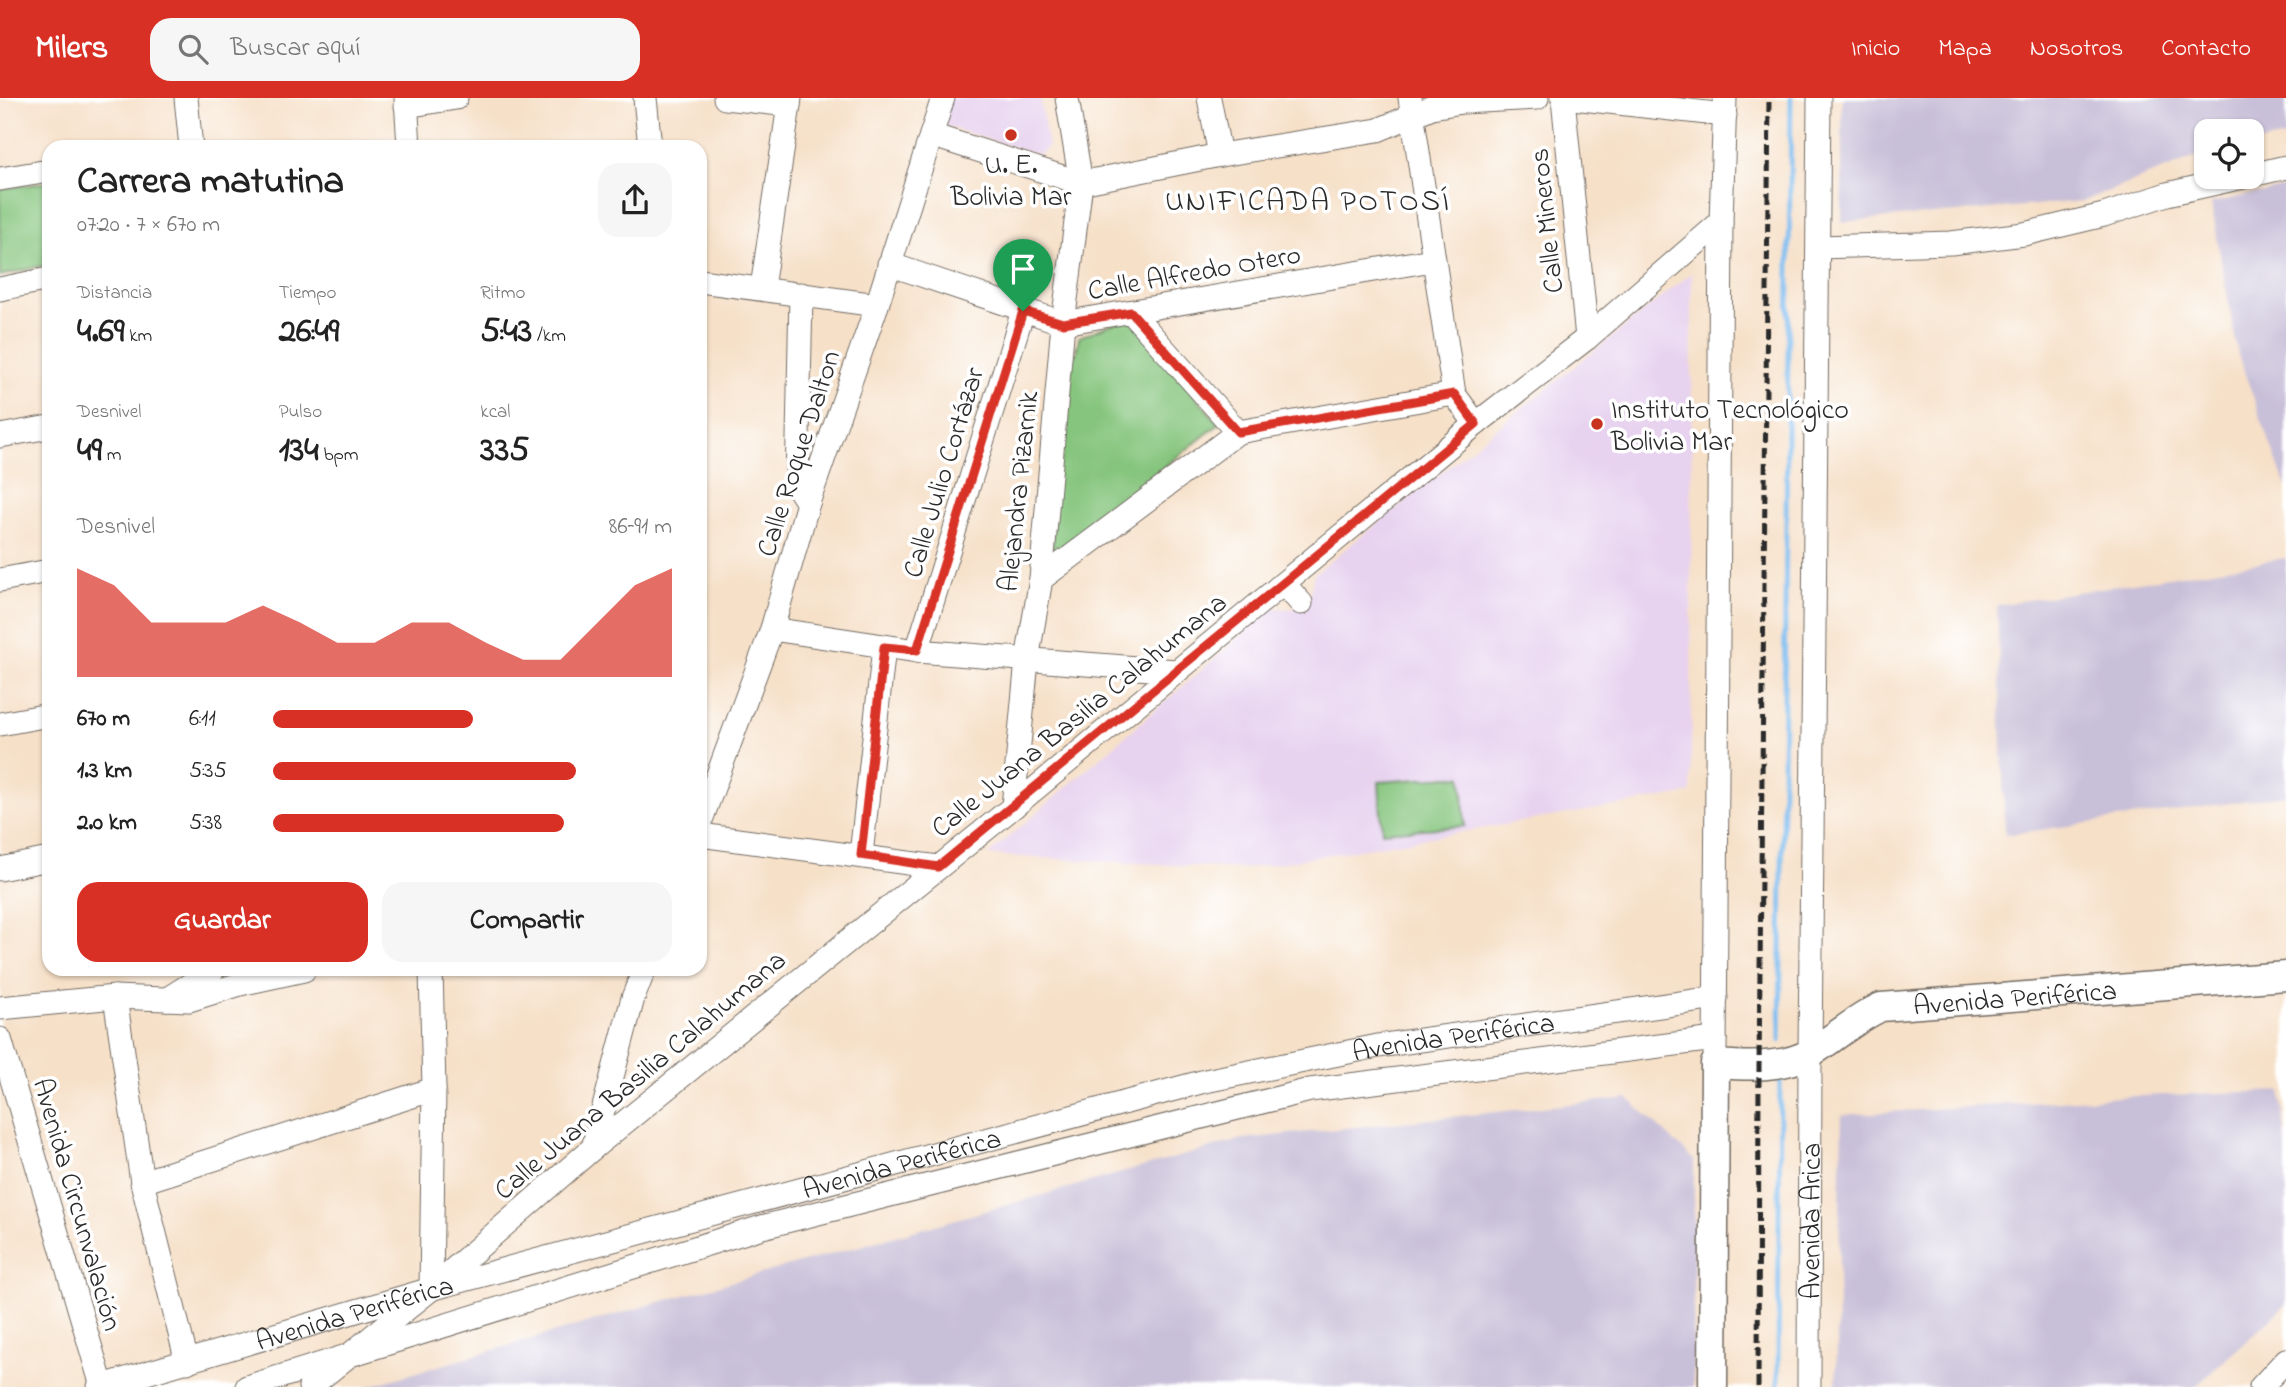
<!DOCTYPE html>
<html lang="es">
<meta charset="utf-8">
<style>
body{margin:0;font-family:"Indie Flower",sans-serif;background:#f6f6f6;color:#222;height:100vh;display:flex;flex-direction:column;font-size:26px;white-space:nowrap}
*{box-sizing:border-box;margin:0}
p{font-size:23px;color:#767676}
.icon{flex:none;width:38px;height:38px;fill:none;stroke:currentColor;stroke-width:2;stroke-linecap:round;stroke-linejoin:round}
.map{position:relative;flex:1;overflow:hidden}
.panel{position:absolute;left:42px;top:42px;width:665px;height:836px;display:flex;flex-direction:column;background:#fff;border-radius:21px;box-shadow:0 2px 5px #0004}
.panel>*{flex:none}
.buttons{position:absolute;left:2194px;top:21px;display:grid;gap:14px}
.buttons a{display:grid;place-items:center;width:70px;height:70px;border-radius:14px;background:#fff;box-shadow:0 2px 5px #0004;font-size:35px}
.pin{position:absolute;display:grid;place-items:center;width:60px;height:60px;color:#fff;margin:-72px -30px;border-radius:50% 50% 50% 0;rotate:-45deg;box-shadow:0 0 7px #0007}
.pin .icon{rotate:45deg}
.round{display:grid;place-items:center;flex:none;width:74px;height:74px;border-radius:21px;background:#f6f6f6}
.headline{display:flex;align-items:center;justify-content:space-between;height:119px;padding:0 35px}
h1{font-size:38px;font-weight:700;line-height:52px}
.metrics{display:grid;grid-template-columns:repeat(3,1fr);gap:10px;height:119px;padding:7px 35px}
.metrics div{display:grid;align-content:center}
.metrics b{font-size:35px;font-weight:700}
.metrics small{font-size:19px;font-weight:400}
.metrics p{font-size:19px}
.chart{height:196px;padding:14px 35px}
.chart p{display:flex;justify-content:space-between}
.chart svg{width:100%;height:126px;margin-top:7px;fill:#d93025;opacity:.7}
.cta{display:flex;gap:14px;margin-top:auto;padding:14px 35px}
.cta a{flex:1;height:80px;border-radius:21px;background:#d93025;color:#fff;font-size:28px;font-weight:700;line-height:80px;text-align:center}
.cta a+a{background:#f6f6f6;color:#222}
ul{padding:0 35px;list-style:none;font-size:23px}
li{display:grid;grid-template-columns:112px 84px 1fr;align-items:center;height:52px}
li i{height:18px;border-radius:9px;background:#d93025}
header{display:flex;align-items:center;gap:42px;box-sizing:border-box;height:98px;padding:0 35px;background:#d93025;color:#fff}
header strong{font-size:33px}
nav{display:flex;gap:38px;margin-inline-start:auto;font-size:24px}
.search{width:490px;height:63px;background:#f6f6f6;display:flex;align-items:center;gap:18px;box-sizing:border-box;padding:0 24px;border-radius:21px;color:#767676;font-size:26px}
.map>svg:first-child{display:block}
.built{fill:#e7d2ef}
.industrial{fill:#c8bfd8}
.green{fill:#85c57d;stroke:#587854;stroke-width:2}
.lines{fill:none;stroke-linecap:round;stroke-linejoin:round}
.stream{stroke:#7abbef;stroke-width:5}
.minor-casing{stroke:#726a62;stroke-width:25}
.major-casing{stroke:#726a62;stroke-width:31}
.minor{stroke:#fff;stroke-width:23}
.major{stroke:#fff;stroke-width:28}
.rail{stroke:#2b2b2b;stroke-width:5;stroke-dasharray:10 5;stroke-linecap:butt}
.route-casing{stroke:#fff;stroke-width:14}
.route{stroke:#d93025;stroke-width:9}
.poi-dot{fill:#c8321e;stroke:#fff;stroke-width:2.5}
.labels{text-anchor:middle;stroke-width:7;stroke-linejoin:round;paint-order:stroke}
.poi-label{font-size:28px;fill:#2b2b2b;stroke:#fff}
.street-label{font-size:28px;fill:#2b2b2b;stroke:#fff}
.neighbourhood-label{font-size:30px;letter-spacing:2px;fill:#2b2b2b;stroke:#fff}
</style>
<header>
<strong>Milers</strong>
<div class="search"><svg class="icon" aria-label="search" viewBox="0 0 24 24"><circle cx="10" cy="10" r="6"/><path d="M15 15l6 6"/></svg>Buscar aquí</div>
<nav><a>Inicio</a><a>Mapa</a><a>Nosotros</a><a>Contacto</a></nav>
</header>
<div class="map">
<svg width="2286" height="1289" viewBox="0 0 2286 1289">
<rect width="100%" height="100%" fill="#fff"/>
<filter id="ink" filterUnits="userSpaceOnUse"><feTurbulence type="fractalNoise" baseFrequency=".0143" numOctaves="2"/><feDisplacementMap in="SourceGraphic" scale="14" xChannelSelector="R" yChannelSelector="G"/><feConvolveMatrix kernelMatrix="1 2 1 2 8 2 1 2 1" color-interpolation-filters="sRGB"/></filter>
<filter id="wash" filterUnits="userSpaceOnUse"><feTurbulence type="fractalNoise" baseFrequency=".00686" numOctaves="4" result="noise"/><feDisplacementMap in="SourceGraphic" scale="28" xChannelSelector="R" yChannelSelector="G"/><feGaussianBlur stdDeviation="1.57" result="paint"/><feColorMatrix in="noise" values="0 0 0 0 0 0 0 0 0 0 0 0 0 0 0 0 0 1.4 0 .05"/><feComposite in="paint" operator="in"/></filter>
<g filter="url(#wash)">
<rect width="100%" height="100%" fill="#f6e0c8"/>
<path class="built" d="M 948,0 L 1040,0 L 1048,49 L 1039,57 L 939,26 Z
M 1692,175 L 1691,695 L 1244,771 L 988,757 L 1273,510 L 1293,511 L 1301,505 L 1310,497 L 1314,476 Z"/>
<path class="industrial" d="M 1842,0 L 2286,0 L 2286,39 L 2252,46 L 2252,33 L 2207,33 L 2207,55 L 2083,103 L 1842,124 Z
M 2286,89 L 2286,389 L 2238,257 L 2211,105 Z
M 2286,460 L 2286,697 L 2005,737 L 1997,507 Z
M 2281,993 L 2286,1048 L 2286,1207 L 2195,1289 L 1836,1289 L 1842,1017 L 2136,998 Z
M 1628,1000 L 1694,1062 L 1693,1289 L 366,1289 L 656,1205 L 1243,1041 Z"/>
<path class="green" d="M 49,84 L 49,166 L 0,178 L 0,91 Z
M 1129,219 L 1219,326 L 1052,457 L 1060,277 L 1076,256 L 1079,239 Z
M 1462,678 L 1465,728 L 1382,734 L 1379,684 Z"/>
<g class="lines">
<path class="stream" d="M 1780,943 L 1791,0
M 1778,1289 L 1780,982"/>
</g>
</g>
<g filter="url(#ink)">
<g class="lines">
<g class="minor-casing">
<g id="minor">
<path d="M 186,0 L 191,49"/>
<path d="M 406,0 L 409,49"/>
<path d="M 645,0 L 650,49"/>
<path d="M 725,0 L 789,7"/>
<path d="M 1209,0 L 1220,57"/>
<path d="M 1410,0 L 1454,296 L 1476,326"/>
<path d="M 1563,0 L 1587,240"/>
<path d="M 1573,0 L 1725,17"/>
<path d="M 406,8 L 456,0"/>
<path d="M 931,37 L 1081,85 L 1220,57 L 1378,32 L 1432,9 L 1462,4 L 1537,0"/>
<path d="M 2252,77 L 2286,69"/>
<path d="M 0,81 L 49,73"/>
<path d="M 1819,149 L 1951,145 L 2024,136 L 2104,117 L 2167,96 L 2243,79"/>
<path d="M 889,166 L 1063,225 L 1432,162"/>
<path d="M 700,183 L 877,207"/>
<path d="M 762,190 L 790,0"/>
<path d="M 0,191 L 49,181"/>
<path d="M 801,196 L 797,388 L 808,405"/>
<path d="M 1131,214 L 1238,334"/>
<path d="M 0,338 L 49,329"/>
<path d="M 1041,481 L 1238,334 L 1454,296"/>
<path d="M 0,482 L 49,473"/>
<path d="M 1284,486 L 1301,505"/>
<path d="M 772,531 L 917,553 L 1176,573"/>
<path d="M 917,553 L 1023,213"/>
<path d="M 0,626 L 49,617"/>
<path d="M 1013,709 L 1027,562 L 1041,481 L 1063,225 L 1081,85 L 1067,0"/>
<path d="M 700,725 L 772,531 L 808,405 L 877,207 L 943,0"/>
<path d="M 700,737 L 938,769"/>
<path d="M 861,757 L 884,549"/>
<path d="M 0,771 L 49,761"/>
<path d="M 115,899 L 142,1084 L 187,1264"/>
<path d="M 167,901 L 213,872"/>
<path d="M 0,910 L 115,899 L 189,902 L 240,886 L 304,872"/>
<path d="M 0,941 L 102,1288"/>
<path d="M 1715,956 L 1721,124 L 1725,0"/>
<path d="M 593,1050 L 633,900 L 644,872"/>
<path d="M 142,1084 L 434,991"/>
<path d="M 431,1191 L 434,991 L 431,872"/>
<path id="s1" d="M 99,1289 L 431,1191 L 1205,983 L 1378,948 L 1716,900"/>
<path d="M 247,1289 L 762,1129 L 1310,992 L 1715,941"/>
<path d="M 310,1289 L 431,1191 L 593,1050 L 1013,709 L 1476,326 L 1587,240 L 1721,124"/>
<path id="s2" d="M 1809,1289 L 1810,955 L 1819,0"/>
<path d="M 2261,1289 L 2286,1262"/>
</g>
</g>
<g class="major-casing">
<g id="major">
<path id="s3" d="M 1713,1289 L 1715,966 C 1747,968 1783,971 1812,954 C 1836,939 1855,921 1881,909 L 2286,878"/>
</g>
</g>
<use href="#minor" class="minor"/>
<use href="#major" class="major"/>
<path class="rail" d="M 1758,1289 L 1759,969 L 1769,0"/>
</g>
</g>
<g class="lines" filter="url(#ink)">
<g class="route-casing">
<path id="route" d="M 1023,213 L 1063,225 L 1131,214 L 1238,334 L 1454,296 L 1476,326 L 938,769 L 861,757 L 884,549 L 917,552 Z"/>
</g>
<use href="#route" class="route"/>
</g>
<g class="poi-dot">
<circle cx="1011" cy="37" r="7"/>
<circle cx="1597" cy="326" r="7"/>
</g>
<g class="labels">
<g class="poi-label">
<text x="1011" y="75">U. E.<tspan x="1011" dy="32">Bolivia Mar</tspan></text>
<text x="1611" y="320" text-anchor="start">Instituto Tecnológico<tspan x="1611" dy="32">Bolivia Mar</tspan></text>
</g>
<g class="street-label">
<text transform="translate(1545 123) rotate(-96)" y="10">Calle Mineros</text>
<text transform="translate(1194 173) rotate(-10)" y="10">Calle Alfredo Otero</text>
<text transform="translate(797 355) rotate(-72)" y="10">Calle Roque Dalton</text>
<text transform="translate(942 374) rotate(-73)" y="10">Calle Julio Cortázar</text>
<text transform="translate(1017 393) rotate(-84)" y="10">Alejandra Pizarnik</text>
<text transform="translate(1078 616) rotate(-39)" y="10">Calle Juana Basilia Calahumana</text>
<text dy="10" stroke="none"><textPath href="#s3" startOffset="639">Avenida Periférica</textPath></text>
<text dy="10" stroke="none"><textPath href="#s1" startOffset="1400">Avenida Periférica</textPath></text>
<text transform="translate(639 976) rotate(-40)" y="10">Calle Juana Basilia Calahumana</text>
<text dy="10" stroke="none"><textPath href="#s1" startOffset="833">Avenida Periférica</textPath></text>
<text transform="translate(79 1106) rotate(74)" y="10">Avenida Circunvalación</text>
<text dy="10" stroke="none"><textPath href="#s2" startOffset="166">Avenida Arica</textPath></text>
<text dy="10" stroke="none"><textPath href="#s1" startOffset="266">Avenida Periférica</textPath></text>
</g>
<g class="neighbourhood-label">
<text x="1308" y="112">UNIFICADA POTOSÍ</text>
</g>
</g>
</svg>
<div class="buttons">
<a><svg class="icon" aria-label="locate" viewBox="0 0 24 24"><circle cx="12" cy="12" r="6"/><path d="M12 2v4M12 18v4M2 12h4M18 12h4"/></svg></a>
</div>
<div class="pin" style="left:1023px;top:213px;background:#1e9e55"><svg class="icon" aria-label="arrive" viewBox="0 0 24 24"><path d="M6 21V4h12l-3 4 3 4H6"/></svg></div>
<section class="panel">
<div class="headline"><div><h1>Carrera matutina</h1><p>07:20 · 7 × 670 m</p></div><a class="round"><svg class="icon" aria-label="share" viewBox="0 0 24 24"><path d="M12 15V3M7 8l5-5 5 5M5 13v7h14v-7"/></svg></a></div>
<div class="metrics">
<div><p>Distancia</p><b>4.69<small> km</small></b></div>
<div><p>Tiempo</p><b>26:49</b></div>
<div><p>Ritmo</p><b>5:43<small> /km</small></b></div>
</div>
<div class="metrics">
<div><p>Desnivel</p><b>49<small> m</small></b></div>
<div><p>Pulso</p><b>134<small> bpm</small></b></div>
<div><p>kcal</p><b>335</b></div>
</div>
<div class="chart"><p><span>Desnivel</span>86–91 m</p>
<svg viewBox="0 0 160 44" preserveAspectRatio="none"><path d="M0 44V6L10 12L20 25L30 25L40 25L50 19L60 25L70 32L80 32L90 25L100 25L110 32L120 38L130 38L140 25L150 12L160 6V44z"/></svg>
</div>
<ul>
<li><b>670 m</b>6:11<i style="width:50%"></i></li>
<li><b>1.3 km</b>5:35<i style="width:76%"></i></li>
<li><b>2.0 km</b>5:38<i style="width:73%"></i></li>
</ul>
<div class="cta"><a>Guardar</a><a>Compartir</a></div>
</section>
</div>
